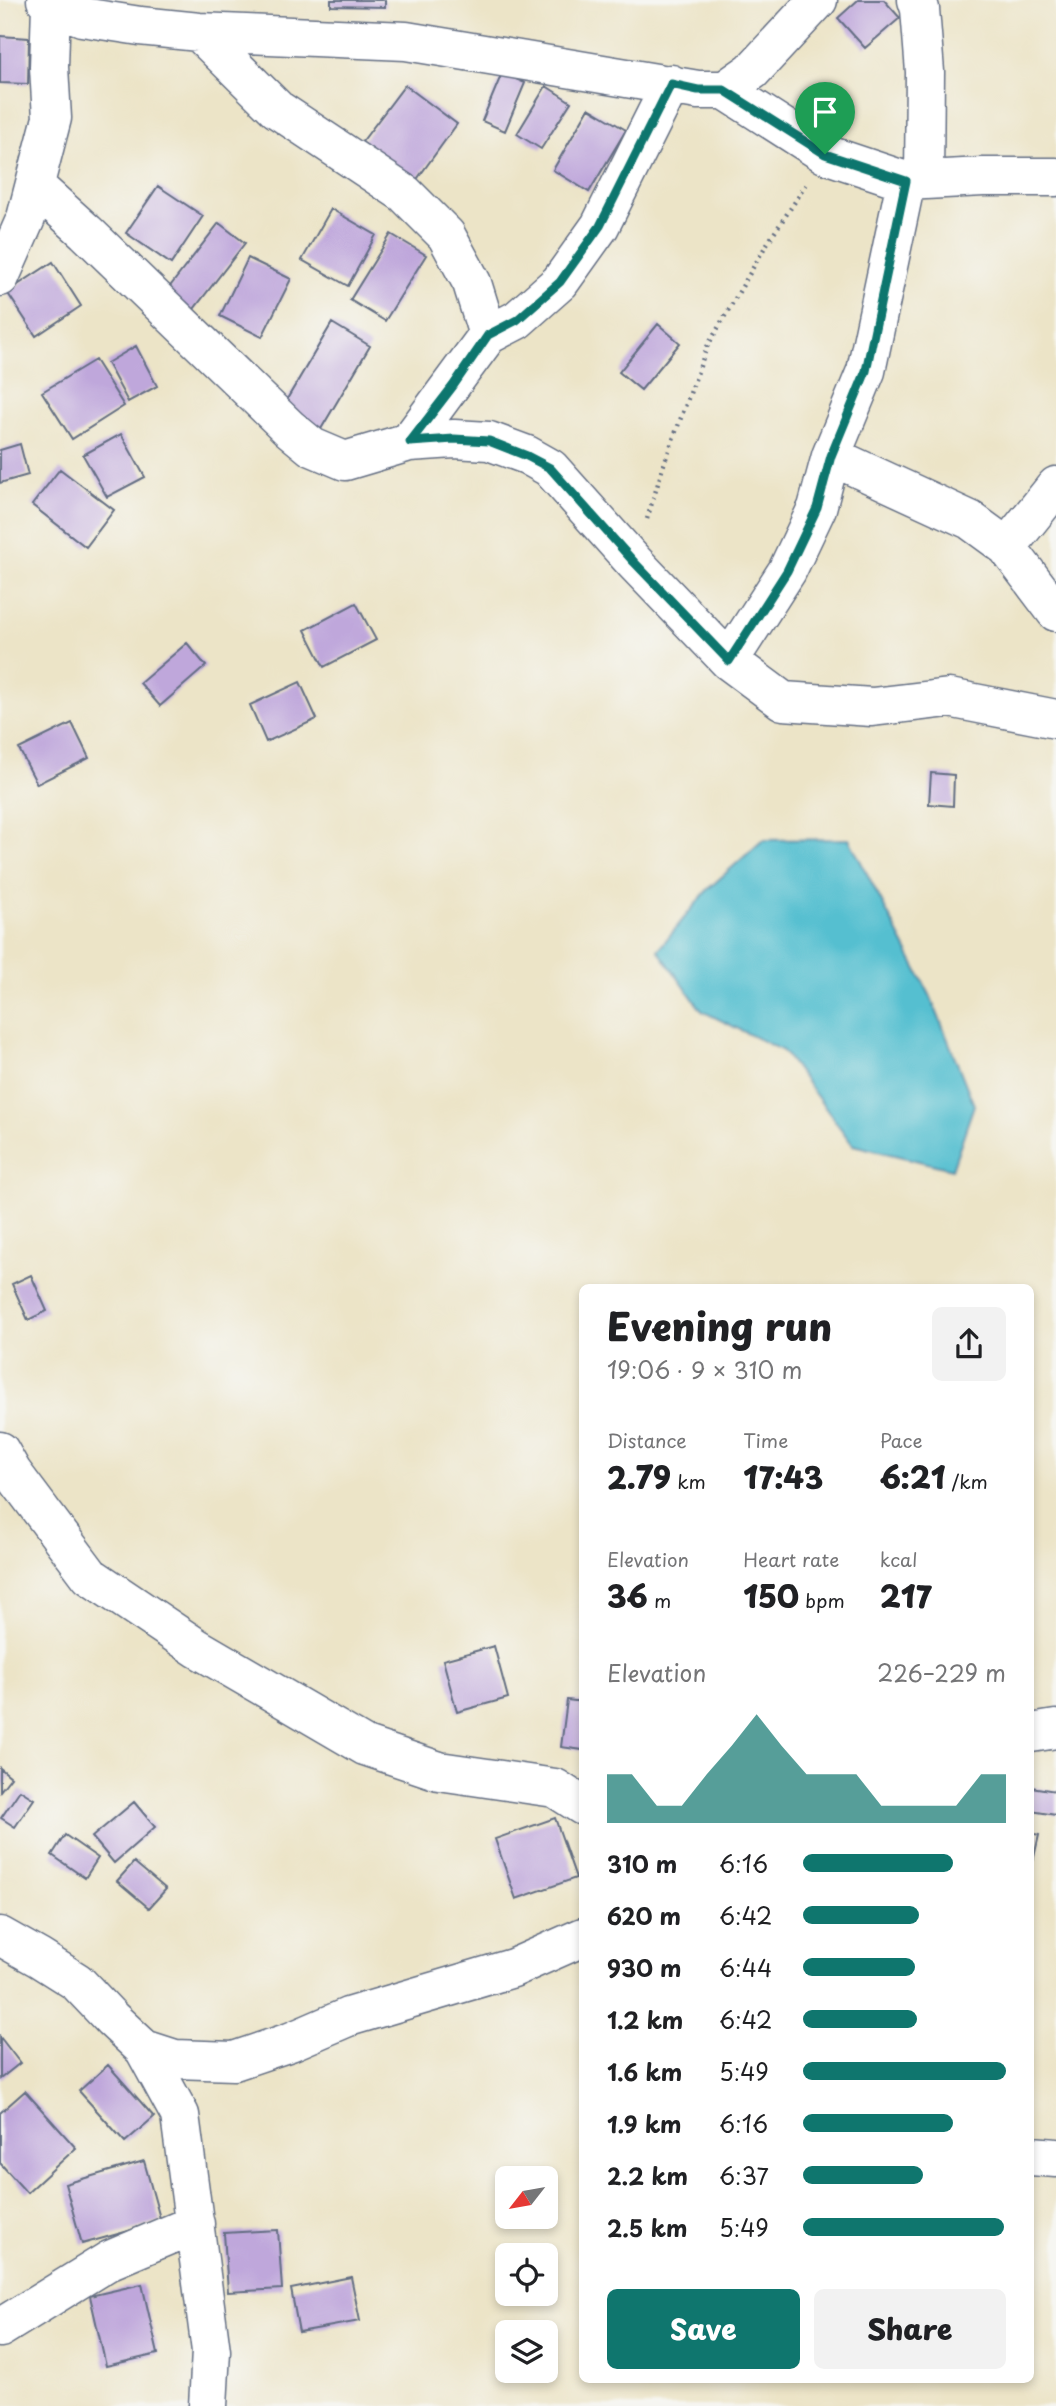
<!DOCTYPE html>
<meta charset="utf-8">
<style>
body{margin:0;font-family:"Playpen Sans",sans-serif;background:#f2f2f2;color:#202124;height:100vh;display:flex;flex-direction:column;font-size:26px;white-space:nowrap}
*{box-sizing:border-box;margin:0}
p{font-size:23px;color:#757577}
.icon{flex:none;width:38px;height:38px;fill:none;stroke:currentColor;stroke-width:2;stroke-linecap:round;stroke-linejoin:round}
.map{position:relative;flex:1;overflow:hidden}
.sheet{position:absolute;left:579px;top:1284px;width:455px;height:1099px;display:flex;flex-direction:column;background:#fff;border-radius:10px;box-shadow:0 4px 10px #0003}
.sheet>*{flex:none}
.needle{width:46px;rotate:239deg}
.buttons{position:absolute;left:495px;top:2166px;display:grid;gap:14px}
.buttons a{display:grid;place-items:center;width:63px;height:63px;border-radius:10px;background:#fff;box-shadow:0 4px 10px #0003;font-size:35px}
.pin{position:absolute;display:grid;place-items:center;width:60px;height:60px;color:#fff;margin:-72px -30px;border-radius:50% 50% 50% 0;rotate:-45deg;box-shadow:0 0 7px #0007}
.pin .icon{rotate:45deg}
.round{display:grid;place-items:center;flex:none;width:74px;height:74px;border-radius:10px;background:#f2f2f2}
.summary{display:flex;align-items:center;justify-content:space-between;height:119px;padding:0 28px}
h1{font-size:38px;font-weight:800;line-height:52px}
.metrics{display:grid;grid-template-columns:repeat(3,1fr);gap:10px;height:119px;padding:7px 28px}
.metrics div{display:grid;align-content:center}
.metrics b{font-size:30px;font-weight:800}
.metrics small{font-size:19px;font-weight:400}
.metrics p{font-size:19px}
.chart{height:196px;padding:14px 28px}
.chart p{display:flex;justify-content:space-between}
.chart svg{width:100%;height:126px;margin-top:7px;fill:#0f766e;opacity:.7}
.cta{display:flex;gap:14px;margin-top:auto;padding:14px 28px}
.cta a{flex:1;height:80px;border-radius:10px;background:#0f766e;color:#fff;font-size:28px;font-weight:800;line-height:80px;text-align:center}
.cta a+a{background:#f2f2f2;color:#202124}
ul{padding:0 28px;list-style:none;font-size:23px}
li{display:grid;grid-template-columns:112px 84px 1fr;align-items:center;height:52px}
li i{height:18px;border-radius:9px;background:#0f766e}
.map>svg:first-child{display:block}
.water{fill:#54bfd0;stroke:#387797;stroke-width:2}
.building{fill:#bfa7db}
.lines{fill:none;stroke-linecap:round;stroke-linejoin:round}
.street-casing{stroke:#646e83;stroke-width:41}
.path{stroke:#646e83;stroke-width:4.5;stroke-dasharray:2 5;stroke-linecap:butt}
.street{stroke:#fff;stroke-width:38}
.route-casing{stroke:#fff;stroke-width:14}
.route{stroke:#0f766e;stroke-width:9}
</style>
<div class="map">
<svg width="1056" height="2406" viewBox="0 0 1056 2406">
<rect width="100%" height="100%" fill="#f6f6f2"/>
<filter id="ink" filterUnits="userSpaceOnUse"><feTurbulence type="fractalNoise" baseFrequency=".0143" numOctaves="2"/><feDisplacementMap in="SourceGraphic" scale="14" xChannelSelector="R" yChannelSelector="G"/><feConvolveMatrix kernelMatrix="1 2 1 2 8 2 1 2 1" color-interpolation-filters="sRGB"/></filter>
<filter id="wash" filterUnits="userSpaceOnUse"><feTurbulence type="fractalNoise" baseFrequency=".00686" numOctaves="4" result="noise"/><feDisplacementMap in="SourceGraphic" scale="28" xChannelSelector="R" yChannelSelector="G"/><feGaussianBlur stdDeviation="1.57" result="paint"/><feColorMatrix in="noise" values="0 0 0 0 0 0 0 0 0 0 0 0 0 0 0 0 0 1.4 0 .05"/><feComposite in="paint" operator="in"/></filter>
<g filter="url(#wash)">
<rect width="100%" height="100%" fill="#ece4c7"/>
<path class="water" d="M 849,839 L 930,995 L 974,1105 L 952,1169 L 853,1145 L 783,1051 L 702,1011 L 658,950 L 708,889 L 763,840 Z"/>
<g id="blocks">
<path class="building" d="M 331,0 L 385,0 L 385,7 L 331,6 Z
M 858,0 L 884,0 L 900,18 L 865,48 L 838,18 Z
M 0,36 L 29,38 L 28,84 L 0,83 Z
M 502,73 L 525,83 L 505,131 L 482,121 Z
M 405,85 L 457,124 L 415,182 L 362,142 Z
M 546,86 L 571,102 L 541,149 L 517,134 Z
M 589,108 L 626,130 L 589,192 L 553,170 Z
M 158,186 L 203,216 L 171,264 L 126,233 Z
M 331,209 L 376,235 L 348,286 L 302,260 Z
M 219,223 L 245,243 L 187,318 L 161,298 Z
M 391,234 L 426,255 L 385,321 L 350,300 Z
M 248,258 L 291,279 L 262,337 L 220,316 Z
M 53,262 L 81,306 L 36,336 L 7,292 Z
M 332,323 L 370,346 L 318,434 L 280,411 Z
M 658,324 L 680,343 L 641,390 L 619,372 Z
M 136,346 L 157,386 L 128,402 L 107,363 Z
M 95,360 L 124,406 L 72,439 L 42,392 Z
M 121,434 L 145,477 L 107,497 L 83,455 Z
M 20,444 L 28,475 L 0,483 L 0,450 Z
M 60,469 L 114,510 L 86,547 L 32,505 Z
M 356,603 L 376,640 L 324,667 L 305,630 Z
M 187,643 L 206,666 L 160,706 L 140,683 Z
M 300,682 L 317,719 L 266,742 L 250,705 Z
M 72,723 L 89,758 L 37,784 L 19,749 Z
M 931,773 L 954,775 L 953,806 L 929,804 Z
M 31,1275 L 47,1311 L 28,1320 L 12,1284 Z
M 494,1646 L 508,1698 L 457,1712 L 443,1660 Z
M 567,1700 L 583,1702 L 583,1750 L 561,1747 Z
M 0,1768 L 11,1777 L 0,1791 Z
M 1031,1787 L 1056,1791 L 1056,1815 L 1031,1811 Z
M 20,1790 L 34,1799 L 15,1827 L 1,1818 Z
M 134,1802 L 155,1827 L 114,1863 L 92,1837 Z
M 555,1818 L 576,1878 L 516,1899 L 495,1839 Z
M 1031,1833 L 1039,1835 L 1032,1866 L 1031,1866 Z
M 65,1835 L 98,1858 L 85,1878 L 52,1855 Z
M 134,1862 L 166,1889 L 149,1908 L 117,1881 Z
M 0,2037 L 20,2063 L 0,2079 Z
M 108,2065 L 154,2117 L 125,2142 L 79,2091 Z
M 25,2091 L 76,2148 L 27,2193 L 0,2163 L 0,2113 Z
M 144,2161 L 161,2222 L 82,2244 L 65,2184 Z
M 278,2230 L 282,2289 L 228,2292 L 224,2233 Z
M 351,2277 L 360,2321 L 299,2332 L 291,2289 Z
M 142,2284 L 158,2354 L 106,2366 L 90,2296 Z"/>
</g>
</g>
<g filter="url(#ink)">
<use href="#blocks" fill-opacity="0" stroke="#646e83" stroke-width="2"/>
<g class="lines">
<g class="street-casing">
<path id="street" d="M 46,0 L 51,5 L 82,17 L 140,26 L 199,32 L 406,41 L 698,90 L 725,90 L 752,71 L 818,0
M 917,0 L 920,9 L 925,72 L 924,179
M 199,32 L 277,109 L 405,194 L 446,235 L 472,283 L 488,335
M 725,90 L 825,154 L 906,181 L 983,177 L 1056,177
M 35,186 L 86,232 L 289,428 L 312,447 L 345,461 L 409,442 L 454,439 L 489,441 L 527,455 L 550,468 L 634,562 L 729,661 L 783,701 L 872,707 L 949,698 L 1056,719
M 0,277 L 26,218 L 52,118 L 49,67 L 51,5
M 409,442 L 488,335 L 517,320 L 560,282 L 600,226 L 671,84
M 831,456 L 970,520 L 1007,547 L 1056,612
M 1007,547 L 1056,486
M 729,661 L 787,571 L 817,508 L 831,456 L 866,371 L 906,181
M 0,1451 L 12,1472 L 90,1576 L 197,1648 L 365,1746 L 439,1771 L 555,1788 L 583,1806
M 1031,1733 L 1056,1729
M 0,1936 L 39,1958 L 77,1982 L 112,2019 L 144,2049 L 175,2059 L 234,2061 L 290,2042 L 348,2017 L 513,1968 L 583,1937
M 144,2049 L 180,2115 L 211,2351 L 208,2406
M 1031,2156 L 1056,2158
M 0,2328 L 110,2260 L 195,2224"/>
</g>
<path class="path" d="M 647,519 L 664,464 L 707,347 L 765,247 L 806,185"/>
<use href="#street" class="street"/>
</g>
</g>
<g class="lines" filter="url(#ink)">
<g class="route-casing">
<path id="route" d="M 671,84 L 698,90 L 724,90 L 825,154 L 906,181 L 866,371 L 831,456 L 817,508 L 787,571 L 729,661 L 634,562 L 550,468 L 527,456 L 489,441 L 454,439 L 410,442 L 453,386 L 488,335 L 517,320 L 560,282 L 600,226 Z"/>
</g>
<use href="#route" class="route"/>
</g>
</svg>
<div class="buttons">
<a><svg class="needle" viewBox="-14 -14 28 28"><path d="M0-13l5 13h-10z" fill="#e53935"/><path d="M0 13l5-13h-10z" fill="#757577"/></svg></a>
<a><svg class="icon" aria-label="locate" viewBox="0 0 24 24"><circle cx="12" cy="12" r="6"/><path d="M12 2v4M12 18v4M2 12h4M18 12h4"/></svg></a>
<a><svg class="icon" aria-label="layers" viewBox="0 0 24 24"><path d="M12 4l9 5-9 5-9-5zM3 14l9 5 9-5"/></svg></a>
</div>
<div class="pin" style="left:825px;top:154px;background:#1e9e55"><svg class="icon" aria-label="arrive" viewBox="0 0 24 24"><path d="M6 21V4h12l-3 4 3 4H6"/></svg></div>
<section class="sheet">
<div class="summary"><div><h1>Evening run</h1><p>19:06 · 9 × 310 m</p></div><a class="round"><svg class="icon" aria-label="share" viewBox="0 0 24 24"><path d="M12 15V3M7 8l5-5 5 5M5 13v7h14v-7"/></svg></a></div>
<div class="metrics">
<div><p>Distance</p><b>2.79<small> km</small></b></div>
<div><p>Time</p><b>17:43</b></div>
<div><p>Pace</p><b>6:21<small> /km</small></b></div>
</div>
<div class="metrics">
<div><p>Elevation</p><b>36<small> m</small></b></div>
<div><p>Heart rate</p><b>150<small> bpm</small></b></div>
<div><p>kcal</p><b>217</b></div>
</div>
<div class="chart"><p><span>Elevation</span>226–229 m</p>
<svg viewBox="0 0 160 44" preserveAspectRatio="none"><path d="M0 44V27L10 27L20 38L30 38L40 27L50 17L60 6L70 17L80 27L90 27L100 27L110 38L120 38L130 38L140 38L150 27L160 27V44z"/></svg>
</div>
<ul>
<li><b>310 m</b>6:16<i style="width:74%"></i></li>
<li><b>620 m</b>6:42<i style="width:57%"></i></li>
<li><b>930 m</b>6:44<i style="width:55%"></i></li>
<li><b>1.2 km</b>6:42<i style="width:56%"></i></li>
<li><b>1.6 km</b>5:49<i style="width:100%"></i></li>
<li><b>1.9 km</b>6:16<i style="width:74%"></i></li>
<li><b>2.2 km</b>6:37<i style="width:59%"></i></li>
<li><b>2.5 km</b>5:49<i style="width:99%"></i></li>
</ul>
<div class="cta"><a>Save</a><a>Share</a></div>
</section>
</div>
